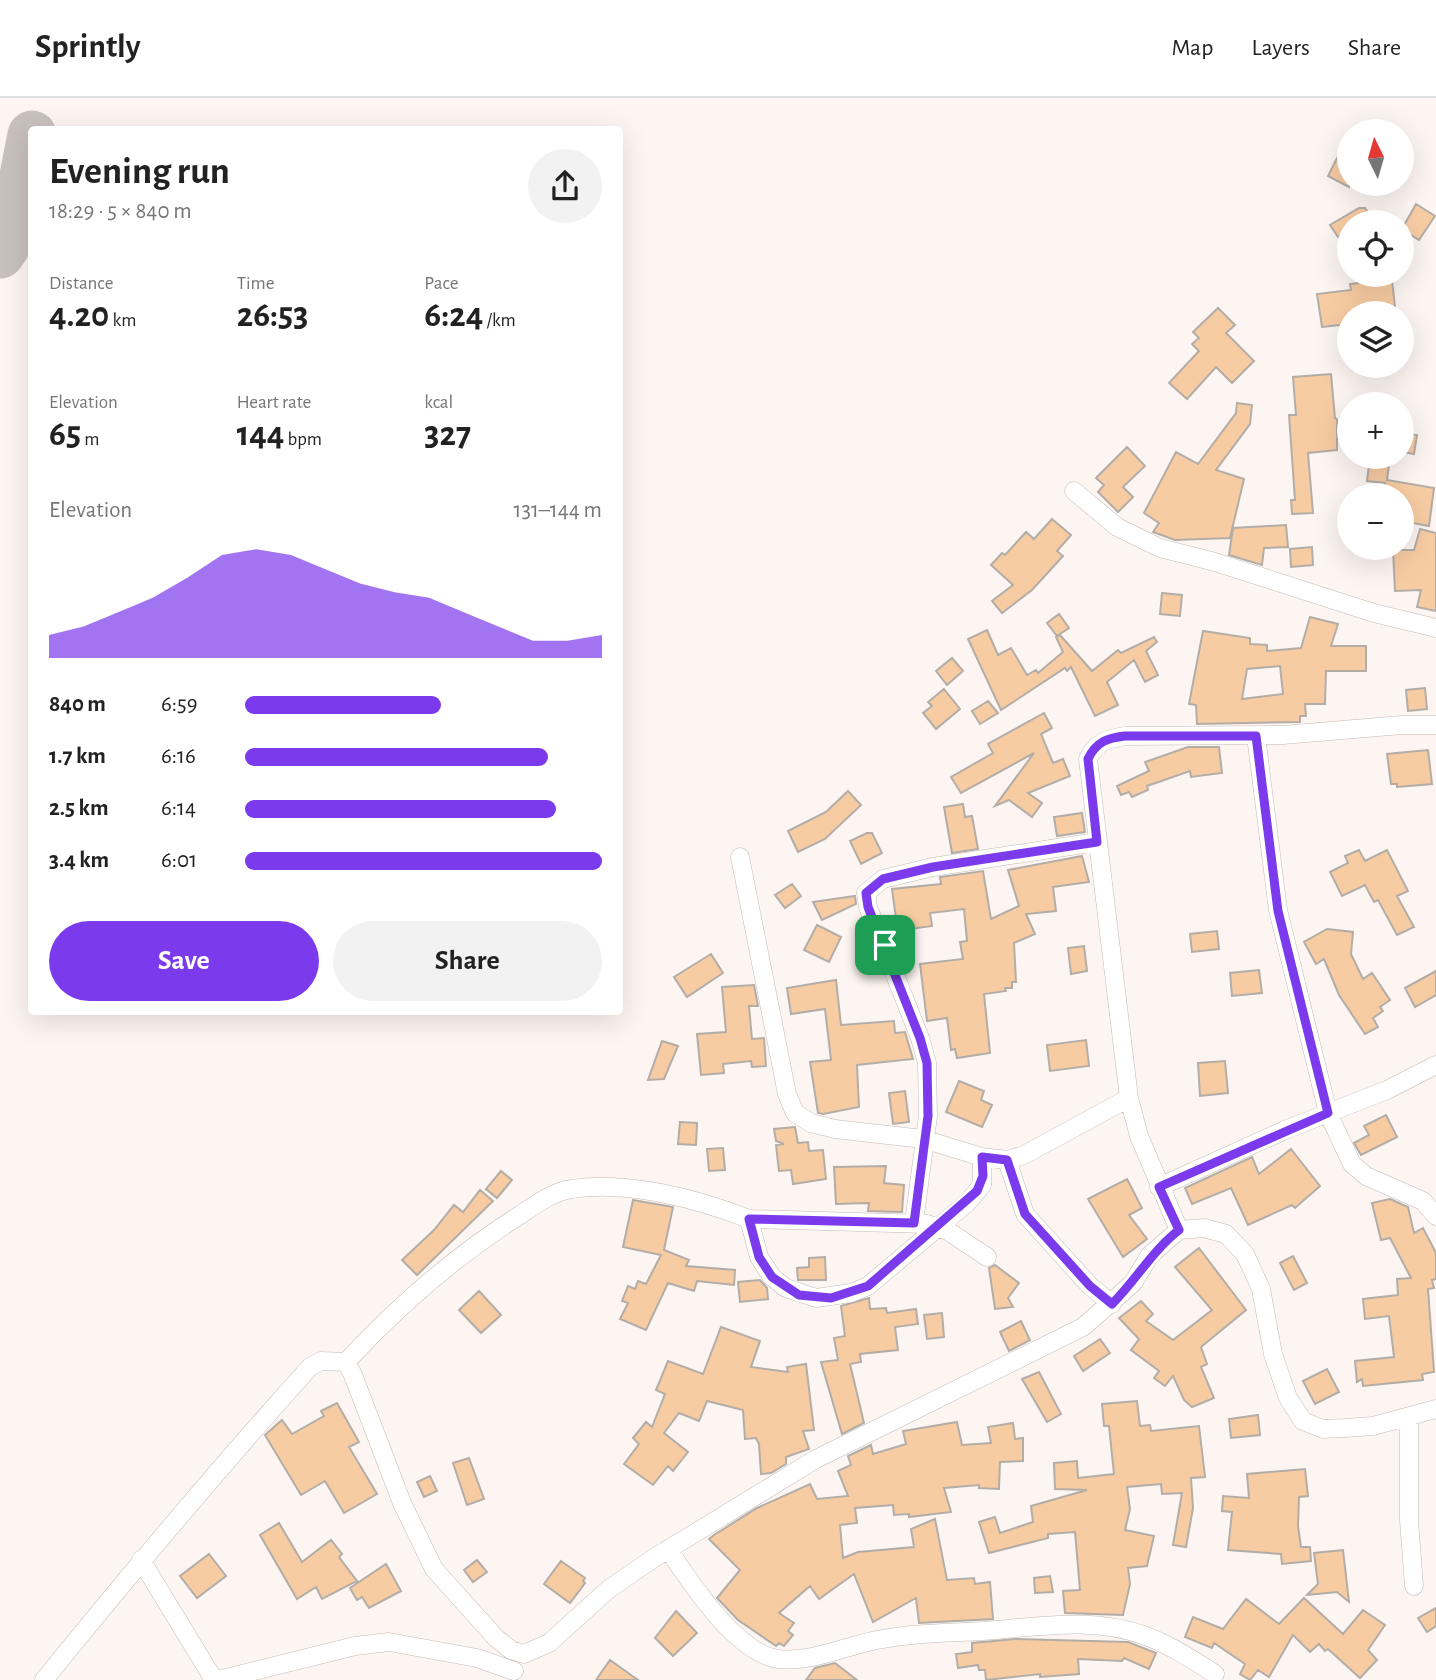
<!DOCTYPE html>
<meta charset="utf-8">
<style>
body{margin:0;font-family:"Alegreya Sans",sans-serif;background:#f2f2f2;color:#222;height:100vh;display:flex;flex-direction:column;font-size:26px;white-space:nowrap}
*{box-sizing:border-box;margin:0}
p{font-size:23px;color:#767676}
.icon{flex:none;width:38px;height:38px;fill:none;stroke:currentColor;stroke-width:2;stroke-linecap:round;stroke-linejoin:round}
.map{position:relative;flex:1;overflow:hidden}
.side{position:absolute;left:28px;top:28px;width:595px;height:889px;display:flex;flex-direction:column;background:#fff;border-radius:7px;box-shadow:0 7px 28px #0002}
.side>*{flex:none}
.needle{width:46px;rotate:355deg}
.controls{position:absolute;left:1337px;top:21px;display:grid;gap:14px}
.controls a{display:grid;place-items:center;width:77px;height:77px;border-radius:50%;background:#fff;box-shadow:0 7px 28px #0002;font-size:35px}
.pin{position:absolute;display:grid;place-items:center;width:60px;height:60px;color:#fff;margin:-30px;border-radius:14px;box-shadow:0 4px 10px #0006}
.round{display:grid;place-items:center;flex:none;width:74px;height:74px;border-radius:37px;background:#f2f2f2}
.overview{display:flex;align-items:center;justify-content:space-between;height:119px;padding:0 21px}
h1{font-size:38px;font-weight:700;line-height:52px}
.metrics{display:grid;grid-template-columns:repeat(3,1fr);gap:10px;height:119px;padding:7px 21px}
.metrics div{display:grid;align-content:center}
.metrics b{font-size:35px;font-weight:700}
.metrics small{font-size:19px;font-weight:400}
.metrics p{font-size:19px}
.chart{height:196px;padding:14px 21px}
.chart p{display:flex;justify-content:space-between}
.chart svg{width:100%;height:126px;margin-top:7px;fill:#7c3aed;opacity:.7}
.primary-button{display:flex;gap:14px;margin-top:auto;padding:14px 21px}
.primary-button a{flex:1;height:80px;border-radius:42px;background:#7c3aed;color:#fff;font-size:28px;font-weight:700;line-height:80px;text-align:center}
.primary-button a+a{background:#f2f2f2;color:#222}
ul{padding:0 21px;list-style:none;font-size:23px}
li{display:grid;grid-template-columns:112px 84px 1fr;align-items:center;height:52px}
li i{height:18px;border-radius:9px;background:#7c3aed}
header{display:flex;align-items:center;gap:42px;box-sizing:border-box;height:98px;padding:0 35px;background:#fff;border-bottom:2px solid #e0e0e0}
header strong{font-size:33px}
nav{display:flex;gap:38px;margin-inline-start:auto;font-size:24px}
.map>svg:first-child{display:block}
.lines{fill:none;stroke-linecap:round;stroke-linejoin:round}
.taxiway{stroke:#c7c0bd;stroke-width:49}
.building{fill:#f8cca3;stroke:#b3ada8;stroke-width:2;fill-rule:evenodd}
.minor-casing{stroke:#c2bab6;stroke-width:19}
.minor{stroke:#fff;stroke-width:18}
.route-casing{stroke:#fff;stroke-width:14}
.route{stroke:#7c3aed;stroke-width:9}
</style>
<header>
<strong>Sprintly</strong>
<nav><a>Map</a><a>Layers</a><a>Share</a></nav>
</header>
<div class="map">
<svg width="1436" height="1582" viewBox="0 0 1436 1582">
<rect width="100%" height="100%" fill="#fdf5f1"/>
<g class="lines">
<path class="taxiway" d="M 0,156 L 12,139 L 32,37"/>
</g>
<path class="building" d="M 1337,60 L 1349,66 L 1349,89 L 1328,78 Z
M 1416,106 L 1435,118 L 1419,142 L 1402,131 Z
M 1359,110 L 1365,110 L 1374,124 L 1349,124 L 1349,132 L 1338,139 L 1330,127 Z
M 1358,177 L 1385,177 L 1385,183 L 1392,182 L 1395,209 L 1351,213 L 1349,226 L 1322,229 L 1317,196 L 1351,192 L 1350,186 L 1358,185 Z
M 1218,210 L 1235,227 L 1226,235 L 1254,263 L 1232,285 L 1216,269 L 1187,301 L 1169,285 L 1199,253 L 1192,246 L 1199,240 L 1193,234 Z
M 1331,276 L 1335,320 L 1337,321 L 1337,352 L 1308,355 L 1313,415 L 1292,416 L 1291,402 L 1295,402 L 1289,317 L 1296,317 L 1293,279 Z
M 1237,305 L 1252,307 L 1250,326 L 1216,372 L 1244,381 L 1230,440 L 1175,442 L 1153,434 L 1159,425 L 1144,415 L 1176,354 L 1198,366 L 1236,315 Z
M 1402,335 L 1417,337 L 1414,356 L 1402,354 Z
M 1127,349 L 1145,368 L 1123,389 L 1133,399 L 1118,414 L 1098,394 L 1104,387 L 1096,380 Z
M 1370,359 L 1390,359 L 1387,382 L 1434,390 L 1429,428 L 1402,423 L 1402,397 L 1383,397 L 1385,385 L 1367,383 Z
M 1052,421 L 1071,437 L 1057,453 L 1063,458 L 1032,492 L 1002,515 L 992,503 L 1013,487 L 991,467 L 1002,455 L 1005,457 L 1026,434 L 1034,441 Z
M 1286,427 L 1288,449 L 1264,450 L 1262,467 L 1229,457 L 1233,430 Z
M 1420,431 L 1436,435 L 1436,513 L 1417,509 L 1421,492 L 1395,493 L 1393,452 L 1414,452 Z
M 1312,449 L 1313,467 L 1291,469 L 1290,451 Z
M 1162,495 L 1182,497 L 1180,518 L 1160,516 Z
M 1059,516 L 1069,530 L 1057,538 L 1047,525 Z
M 1310,519 L 1338,526 L 1331,548 L 1366,548 L 1366,573 L 1326,573 L 1325,606 L 1305,606 L 1306,618 L 1300,618 L 1300,624 L 1197,626 L 1196,607 L 1189,606 L 1203,533 L 1250,540 L 1250,546 L 1267,547 L 1267,553 L 1301,550 ZM 1280,568 L 1283,596 L 1242,601 L 1247,571 Z
M 987,532 L 998,557 L 1011,550 L 1027,577 L 1036,572 L 1038,575 L 1063,554 L 1056,539 L 1060,537 L 1092,573 L 1118,552 L 1121,555 L 1154,539 L 1157,544 L 1146,553 L 1158,577 L 1145,584 L 1134,562 L 1107,584 L 1118,607 L 1095,618 L 1071,569 L 1067,573 L 1065,570 L 1001,612 L 968,541 Z
M 952,560 L 963,573 L 947,587 L 936,573 Z
M 1425,590 L 1427,611 L 1408,613 L 1406,592 Z
M 944,591 L 960,611 L 936,631 L 923,615 L 932,608 L 928,604 Z
M 988,603 L 998,615 L 980,626 L 972,613 Z
M 1044,615 L 1052,630 L 1041,636 L 1053,665 L 1063,661 L 1070,678 L 1028,695 L 1042,705 L 1032,719 L 1009,702 L 995,708 L 1034,655 L 961,695 L 951,679 L 993,655 L 988,646 Z
M 1188,649 L 1219,649 L 1222,675 L 1191,679 L 1190,673 L 1147,688 L 1148,692 L 1132,699 L 1129,694 L 1121,697 L 1117,688 L 1149,673 L 1145,664 Z
M 1428,652 L 1432,686 L 1397,689 L 1397,686 L 1391,686 L 1387,656 Z
M 848,693 L 861,707 L 825,741 L 798,754 L 788,733 L 826,714 Z
M 963,706 L 965,719 L 972,718 L 978,751 L 952,755 L 944,709 Z
M 1082,715 L 1085,734 L 1057,738 L 1054,719 Z
M 867,735 L 872,735 L 882,755 L 861,766 L 850,743 Z
M 1359,752 L 1365,763 L 1387,752 L 1408,793 L 1397,798 L 1414,829 L 1397,837 L 1378,802 L 1374,804 L 1365,787 L 1342,798 L 1330,774 L 1348,765 L 1345,758 Z
M 1082,758 L 1089,784 L 1053,789 L 1056,813 L 1026,816 L 1035,836 L 1014,845 L 1016,884 L 1012,884 L 1012,890 L 1005,890 L 1006,893 L 984,896 L 990,955 L 957,960 L 955,951 L 951,952 L 947,920 L 927,923 L 920,866 L 963,861 L 960,844 L 967,843 L 964,811 L 930,815 L 932,828 L 911,831 L 910,826 L 897,828 L 892,791 L 941,786 L 940,779 L 983,773 L 991,821 L 1019,808 L 1008,772 Z
M 792,786 L 801,798 L 785,810 L 775,797 Z
M 855,798 L 856,806 L 822,822 L 813,804 Z
M 817,827 L 841,839 L 829,864 L 804,852 Z
M 1327,831 L 1353,834 L 1351,856 L 1363,881 L 1372,875 L 1390,902 L 1380,909 L 1383,913 L 1373,920 L 1378,929 L 1365,936 L 1339,897 L 1324,861 L 1316,866 L 1304,844 Z
M 1217,833 L 1219,851 L 1192,854 L 1190,836 Z
M 1084,848 L 1087,873 L 1071,876 L 1068,850 Z
M 711,856 L 723,875 L 687,899 L 674,879 Z
M 1259,872 L 1262,895 L 1232,898 L 1230,875 Z
M 1436,873 L 1436,897 L 1415,909 L 1405,890 Z
M 836,882 L 841,927 L 894,923 L 895,935 L 905,934 L 913,961 L 857,967 L 859,1009 L 823,1016 L 818,1015 L 810,964 L 831,962 L 825,911 L 791,916 L 787,890 Z
M 754,887 L 758,908 L 749,908 L 752,941 L 764,940 L 766,968 L 752,969 L 751,963 L 723,966 L 724,975 L 701,977 L 697,936 L 726,934 L 722,889 Z
M 1086,942 L 1089,968 L 1050,973 L 1047,947 Z
M 662,943 L 678,948 L 664,981 L 648,982 Z
M 1225,963 L 1228,995 L 1200,998 L 1198,965 Z
M 959,983 L 984,993 L 981,1002 L 992,1007 L 982,1029 L 946,1014 Z
M 905,993 L 909,1024 L 893,1026 L 889,995 Z
M 1386,1017 L 1397,1039 L 1361,1057 L 1354,1045 L 1369,1037 L 1364,1028 Z
M 680,1024 L 697,1025 L 696,1047 L 678,1046 Z
M 795,1029 L 798,1045 L 808,1044 L 809,1053 L 823,1052 L 826,1081 L 793,1086 L 791,1072 L 779,1073 L 776,1047 L 784,1046 L 776,1043 L 774,1031 Z
M 723,1050 L 725,1072 L 709,1073 L 707,1051 Z
M 1291,1051 L 1320,1088 L 1295,1110 L 1292,1107 L 1248,1127 L 1231,1090 L 1192,1106 L 1185,1090 L 1252,1059 L 1259,1076 Z
M 886,1068 L 884,1085 L 904,1087 L 902,1114 L 868,1113 L 869,1105 L 836,1106 L 834,1069 Z
M 501,1073 L 512,1082 L 497,1100 L 486,1091 Z
M 1127,1081 L 1142,1110 L 1129,1117 L 1147,1141 L 1123,1159 L 1088,1101 Z
M 480,1092 L 493,1103 L 417,1177 L 402,1162 L 434,1132 L 454,1107 L 463,1114 Z
M 1390,1101 L 1408,1109 L 1414,1135 L 1423,1130 L 1436,1155 L 1436,1181 L 1432,1182 L 1434,1190 L 1428,1191 L 1434,1274 L 1422,1276 L 1423,1282 L 1363,1288 L 1362,1281 L 1357,1284 L 1355,1263 L 1394,1259 L 1389,1218 L 1365,1221 L 1363,1201 L 1398,1197 L 1397,1181 L 1411,1180 L 1390,1140 L 1381,1142 L 1372,1105 Z
M 633,1102 L 673,1109 L 664,1152 L 689,1162 L 686,1168 L 735,1172 L 734,1187 L 697,1183 L 694,1193 L 668,1185 L 646,1232 L 620,1221 L 628,1205 L 622,1203 L 628,1188 L 635,1191 L 638,1183 L 646,1186 L 661,1157 L 623,1149 Z
M 1199,1150 L 1246,1212 L 1201,1249 L 1207,1266 L 1201,1269 L 1214,1300 L 1192,1309 L 1184,1302 L 1173,1278 L 1165,1288 L 1154,1280 L 1159,1273 L 1131,1252 L 1139,1241 L 1119,1220 L 1141,1203 L 1153,1216 L 1146,1223 L 1173,1242 L 1212,1212 L 1175,1169 Z
M 1293,1158 L 1307,1185 L 1294,1192 L 1280,1165 Z
M 825,1159 L 826,1182 L 798,1182 L 797,1170 L 809,1169 L 809,1160 Z
M 995,1167 L 1019,1185 L 1008,1200 L 1013,1209 L 995,1211 L 989,1170 Z
M 760,1182 L 767,1190 L 768,1201 L 740,1204 L 738,1184 Z
M 479,1193 L 501,1217 L 481,1235 L 459,1212 Z
M 869,1200 L 870,1211 L 886,1210 L 887,1215 L 916,1211 L 918,1226 L 895,1229 L 898,1252 L 860,1256 L 861,1264 L 850,1266 L 864,1325 L 842,1336 L 821,1264 L 838,1262 L 834,1240 L 845,1238 L 841,1208 Z
M 942,1215 L 944,1239 L 927,1241 L 924,1217 Z
M 1021,1223 L 1030,1242 L 1009,1253 L 1000,1234 Z
M 721,1229 L 760,1243 L 751,1269 L 788,1274 L 787,1269 L 806,1266 L 814,1332 L 803,1333 L 809,1351 L 786,1359 L 786,1366 L 771,1375 L 761,1376 L 759,1346 L 756,1340 L 745,1341 L 743,1312 L 707,1303 L 699,1323 L 679,1315 L 664,1335 L 688,1354 L 673,1373 L 668,1368 L 653,1387 L 624,1366 L 639,1346 L 633,1340 L 646,1324 L 652,1329 L 665,1296 L 656,1292 L 668,1263 L 703,1276 Z
M 1100,1241 L 1110,1255 L 1083,1273 L 1074,1258 Z
M 1327,1271 L 1339,1294 L 1315,1306 L 1303,1283 Z
M 1039,1274 L 1061,1316 L 1047,1324 L 1022,1281 Z
M 1137,1303 L 1140,1328 L 1150,1327 L 1151,1333 L 1199,1328 L 1205,1379 L 1191,1380 L 1193,1410 L 1186,1449 L 1173,1447 L 1182,1395 L 1162,1396 L 1161,1386 L 1127,1389 L 1130,1411 L 1125,1432 L 1154,1438 L 1147,1468 L 1128,1470 L 1130,1486 L 1123,1517 L 1065,1515 L 1063,1493 L 1080,1492 L 1075,1434 L 1048,1436 L 1048,1440 L 989,1455 L 979,1424 L 995,1419 L 1000,1435 L 1033,1424 L 1031,1408 L 1087,1392 L 1055,1391 L 1054,1365 L 1077,1363 L 1078,1380 L 1114,1376 L 1109,1328 L 1104,1328 L 1102,1306 Z
M 337,1305 L 359,1344 L 349,1349 L 377,1396 L 344,1415 L 325,1383 L 301,1397 L 265,1337 L 282,1322 L 292,1336 L 324,1318 L 321,1313 Z
M 1258,1317 L 1260,1337 L 1231,1340 L 1229,1321 Z
M 957,1324 L 962,1347 L 991,1345 L 988,1329 L 1013,1325 L 1015,1341 L 1023,1340 L 1023,1363 L 1000,1364 L 999,1391 L 979,1390 L 979,1387 L 944,1390 L 951,1414 L 909,1419 L 909,1416 L 894,1417 L 893,1407 L 855,1410 L 857,1425 L 840,1427 L 843,1460 L 858,1454 L 914,1449 L 911,1431 L 935,1421 L 947,1482 L 974,1480 L 975,1486 L 990,1484 L 993,1521 L 919,1525 L 916,1500 L 873,1524 L 854,1476 L 819,1501 L 810,1488 L 779,1515 L 794,1525 L 788,1533 L 793,1537 L 784,1548 L 779,1545 L 776,1548 L 738,1522 L 717,1500 L 740,1472 L 709,1441 L 714,1437 L 757,1410 L 810,1386 L 817,1401 L 848,1398 L 838,1373 L 851,1367 L 848,1358 L 871,1347 L 873,1356 L 906,1346 L 903,1333 Z
M 469,1360 L 484,1401 L 467,1407 L 453,1365 Z
M 1305,1371 L 1308,1398 L 1299,1399 L 1298,1428 L 1301,1449 L 1310,1449 L 1311,1463 L 1282,1466 L 1281,1456 L 1228,1452 L 1232,1414 L 1222,1413 L 1223,1398 L 1249,1400 L 1247,1376 Z
M 430,1378 L 437,1393 L 424,1399 L 417,1384 Z
M 279,1425 L 302,1464 L 331,1442 L 342,1456 L 339,1459 L 357,1483 L 322,1501 L 316,1489 L 297,1501 L 260,1437 Z
M 1343,1452 L 1349,1504 L 1337,1494 L 1307,1497 L 1318,1486 L 1314,1455 Z
M 209,1456 L 226,1478 L 197,1500 L 180,1478 Z
M 477,1462 L 487,1474 L 473,1484 L 464,1472 Z
M 561,1463 L 585,1480 L 583,1483 L 585,1485 L 570,1505 L 544,1486 Z
M 386,1466 L 401,1493 L 369,1510 L 362,1499 L 357,1502 L 350,1490 Z
M 1050,1478 L 1053,1494 L 1035,1495 L 1034,1480 Z
M 1304,1500 L 1343,1536 L 1363,1512 L 1385,1527 L 1368,1552 L 1377,1562 L 1360,1580 L 1328,1551 L 1325,1553 L 1319,1546 L 1310,1554 L 1293,1537 L 1269,1579 L 1258,1572 L 1250,1582 L 1240,1576 L 1245,1566 L 1214,1545 L 1212,1550 L 1185,1539 L 1193,1519 L 1223,1531 L 1246,1501 L 1279,1526 Z
M 1436,1510 L 1436,1528 L 1427,1534 L 1418,1520 Z
M 676,1513 L 697,1535 L 673,1558 L 655,1540 Z
M 1016,1541 L 1128,1544 L 1156,1555 L 1149,1571 L 1124,1560 L 1122,1563 L 1078,1561 L 1079,1576 L 1040,1579 L 1040,1576 L 986,1582 L 985,1572 L 979,1572 L 978,1567 L 958,1570 L 956,1556 L 972,1554 L 972,1545 Z
M 610,1562 L 638,1582 L 596,1582 Z
M 835,1565 L 857,1582 L 806,1582 L 815,1570 Z"/>
<g class="lines">
<g class="minor-casing">
<path id="minor" d="M 1074,393 L 1117,429 L 1160,450 L 1215,464 L 1374,515 L 1436,530
M 1256,638 L 1278,812 L 1328,1015 L 1352,1066 L 1366,1078 L 1423,1103 L 1436,1118
M 740,759 L 787,996 L 795,1015 L 811,1025 L 835,1031 L 923,1041 L 982,1059 L 1007,1062 L 1024,1057 L 1129,1000
M 1007,1062 L 1025,1116 L 1090,1188 L 1112,1206
M 1159,1089 L 1285,1032 L 1387,992 L 1436,967
M 749,1121 L 927,1126 L 948,1133 L 987,1159
M 914,1125 L 928,1018 L 927,965 L 920,940 L 868,809 L 866,795 L 883,781 L 933,769 L 1096,744
M 1179,1132 L 1139,1038 L 1129,1000 L 1088,661 C 1096,644 1107,641 1125,638 L 1283,637 L 1402,627 L 1436,627
M 346,1264 C 398,1208 455,1158 520,1117 C 535,1107 554,1093 572,1091 C 626,1082 698,1101 749,1121 L 759,1159 L 772,1179 L 786,1190 L 816,1200 L 851,1195 L 868,1188 L 968,1104 L 982,1087 L 982,1059
M 1409,1320 L 1409,1422 L 1414,1488
M 668,1451 C 690,1484 736,1555 778,1561 C 810,1565 846,1548 877,1542 C 912,1535 947,1535 983,1533 C 1037,1529 1093,1518 1146,1538 C 1170,1547 1193,1562 1215,1576
M 141,1462 L 214,1582
M 44,1582 C 130,1476 218,1371 310,1269 L 321,1263 L 346,1264 L 353,1277 L 402,1405 L 434,1471 L 496,1540 L 511,1552 L 524,1556 L 549,1545 L 609,1491 L 654,1460 L 816,1361 L 1083,1229 L 1133,1185 L 1150,1157 L 1179,1132 L 1204,1130 L 1226,1136 L 1245,1156 L 1261,1191 L 1273,1256 L 1288,1300 L 1303,1323 L 1323,1331 L 1345,1330 L 1373,1328 L 1436,1311
M 218,1582 L 355,1548 L 389,1544 L 477,1560 L 514,1573"/>
</g>
<use href="#minor" class="minor"/>
</g>
<g class="lines">
<g class="route-casing">
<path id="route" d="M 1125,638 L 1256,638 L 1278,813 L 1328,1015 L 1159,1089 L 1179,1132 C 1152,1153 1136,1182 1112,1206 L 1090,1188 L 1025,1116 L 1007,1062 L 982,1059 L 983,1078 L 977,1093 L 868,1188 L 831,1200 L 799,1197 L 772,1179 L 759,1159 L 749,1121 L 914,1125 L 928,1018 L 927,965 L 920,940 L 868,809 L 866,795 L 883,781 L 933,769 L 1097,744 L 1088,661 C 1096,644 1107,640 1125,638 Z"/>
</g>
<use href="#route" class="route"/>
</g>
</svg>
<div class="controls">
<a><svg class="needle" viewBox="-14 -14 28 28"><path d="M0-13l5 13h-10z" fill="#e53935"/><path d="M0 13l5-13h-10z" fill="#767676"/></svg></a>
<a><svg class="icon" aria-label="locate" viewBox="0 0 24 24"><circle cx="12" cy="12" r="6"/><path d="M12 2v4M12 18v4M2 12h4M18 12h4"/></svg></a>
<a><svg class="icon" aria-label="layers" viewBox="0 0 24 24"><path d="M12 4l9 5-9 5-9-5zM3 14l9 5 9-5"/></svg></a>
<a>+</a>
<a>−</a>
</div>
<div class="pin" style="left:885px;top:847px;background:#1e9e55"><svg class="icon" aria-label="arrive" viewBox="0 0 24 24"><path d="M6 21V4h12l-3 4 3 4H6"/></svg></div>
<section class="side">
<div class="overview"><div><h1>Evening run</h1><p>18:29 · 5 × 840 m</p></div><a class="round"><svg class="icon" aria-label="share" viewBox="0 0 24 24"><path d="M12 15V3M7 8l5-5 5 5M5 13v7h14v-7"/></svg></a></div>
<div class="metrics">
<div><p>Distance</p><b>4.20<small> km</small></b></div>
<div><p>Time</p><b>26:53</b></div>
<div><p>Pace</p><b>6:24<small> /km</small></b></div>
</div>
<div class="metrics">
<div><p>Elevation</p><b>65<small> m</small></b></div>
<div><p>Heart rate</p><b>144<small> bpm</small></b></div>
<div><p>kcal</p><b>327</b></div>
</div>
<div class="chart"><p><span>Elevation</span>131–144 m</p>
<svg viewBox="0 0 160 44" preserveAspectRatio="none"><path d="M0 44V36L10 33L20 28L30 23L40 16L50 8L60 6L70 8L80 13L90 18L100 21L110 23L120 28L130 33L140 38L150 38L160 36V44z"/></svg>
</div>
<ul>
<li><b>840 m</b>6:59<i style="width:55%"></i></li>
<li><b>1.7 km</b>6:16<i style="width:85%"></i></li>
<li><b>2.5 km</b>6:14<i style="width:87%"></i></li>
<li><b>3.4 km</b>6:01<i style="width:100%"></i></li>
</ul>
<div class="primary-button"><a>Save</a><a>Share</a></div>
</section>
</div>
